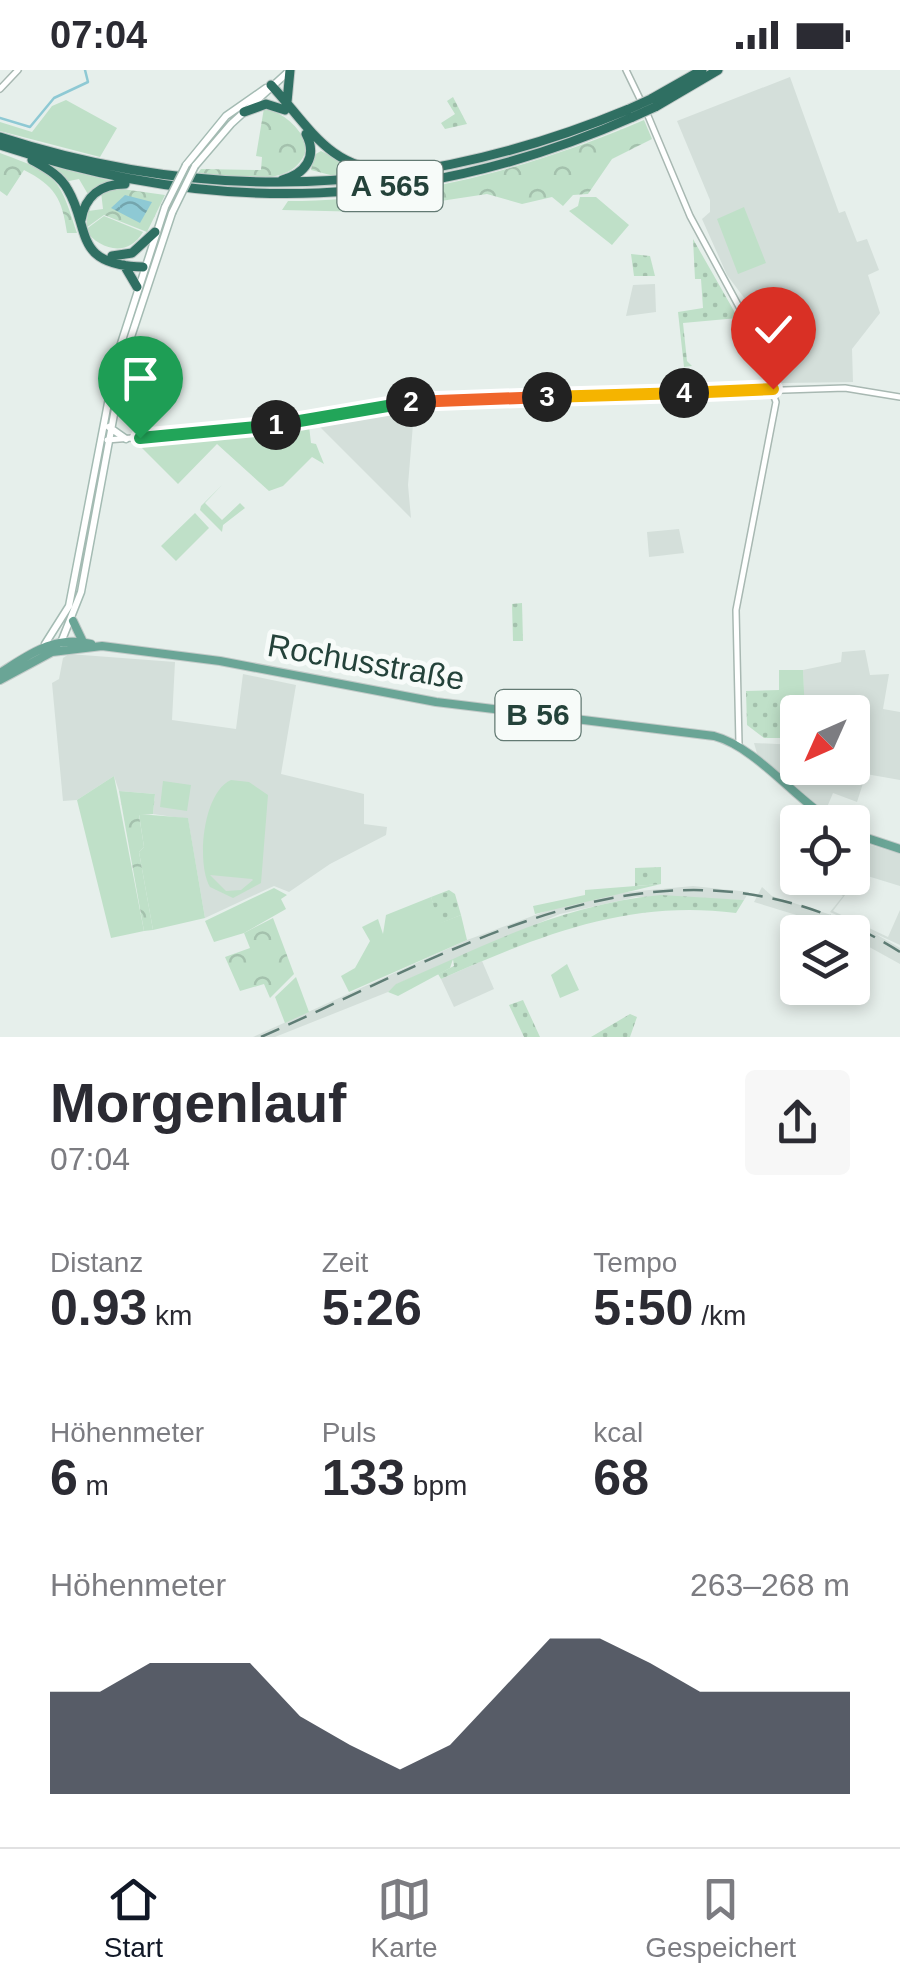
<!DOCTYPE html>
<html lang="de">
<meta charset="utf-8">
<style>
body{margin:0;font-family:Helvetica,sans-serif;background:#f7f7f7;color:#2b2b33;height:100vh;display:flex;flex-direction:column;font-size:38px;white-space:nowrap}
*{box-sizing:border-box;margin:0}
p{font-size:32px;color:#7c7c81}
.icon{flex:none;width:55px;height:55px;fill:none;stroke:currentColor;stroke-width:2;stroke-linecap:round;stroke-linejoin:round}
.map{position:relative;height:967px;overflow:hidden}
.details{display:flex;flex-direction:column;background:#fff;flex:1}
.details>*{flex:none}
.needle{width:65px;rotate:225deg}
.fabs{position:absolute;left:780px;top:625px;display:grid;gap:20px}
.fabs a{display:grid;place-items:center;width:90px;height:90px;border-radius:10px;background:#fff;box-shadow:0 5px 15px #0003;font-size:50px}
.pin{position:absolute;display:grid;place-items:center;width:85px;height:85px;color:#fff;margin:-102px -42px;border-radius:50% 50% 50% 0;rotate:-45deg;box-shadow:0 0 10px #0007}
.pin .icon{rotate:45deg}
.km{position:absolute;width:50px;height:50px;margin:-25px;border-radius:50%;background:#222;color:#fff;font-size:28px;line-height:50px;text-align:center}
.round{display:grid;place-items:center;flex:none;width:105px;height:105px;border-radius:10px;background:#f7f7f7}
.head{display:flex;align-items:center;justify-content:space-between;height:170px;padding:0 50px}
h1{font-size:55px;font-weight:800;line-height:75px}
.figures{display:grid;grid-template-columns:repeat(3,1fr);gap:15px;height:170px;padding:10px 50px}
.figures div{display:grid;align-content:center}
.figures b{font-size:50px;font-weight:800}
.figures small{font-size:28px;font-weight:400}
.figures p{font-size:28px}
.chart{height:280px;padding:20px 50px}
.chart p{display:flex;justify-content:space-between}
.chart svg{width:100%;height:180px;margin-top:10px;fill:#111827;opacity:.7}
.status{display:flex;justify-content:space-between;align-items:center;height:70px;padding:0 50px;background:#fff;direction:ltr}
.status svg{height:28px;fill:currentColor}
.menu{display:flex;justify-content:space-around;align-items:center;height:140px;border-top:2px solid #e1e1e2;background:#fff;font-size:28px;color:#7c7c81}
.menu a{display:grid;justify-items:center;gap:5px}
.menu .active{color:#111827}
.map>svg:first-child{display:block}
.built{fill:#d4dfda}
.grass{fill:#bfe0c8;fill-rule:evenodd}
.forest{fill:url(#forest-crowns)}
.cemetery{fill:url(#cemetery-stones)}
.park{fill:url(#park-dots)}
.water{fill:url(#water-waves)}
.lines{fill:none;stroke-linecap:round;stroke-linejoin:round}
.stream{stroke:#8ec9d4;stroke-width:2.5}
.tertiary-casing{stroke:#a8b8b2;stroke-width:8}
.secondary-casing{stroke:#a4bbb3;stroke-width:9}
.primary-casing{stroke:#c2cac8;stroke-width:10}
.motorway-casing{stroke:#c2cac8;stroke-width:11}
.tertiary{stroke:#fff;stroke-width:5}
.secondary{stroke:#fff;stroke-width:6}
.primary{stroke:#6aa596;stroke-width:8}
.motorway{stroke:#2f6f62;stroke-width:9}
.rail{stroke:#5f7d75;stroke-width:2.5;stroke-dasharray:20 10;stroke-linecap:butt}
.secondary-bridge-casing{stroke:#a4bbb3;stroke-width:9;stroke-linecap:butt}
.motorway-bridge-casing{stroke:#c2cac8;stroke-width:11;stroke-linecap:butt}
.secondary-bridge{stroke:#fff;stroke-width:6}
.motorway-bridge{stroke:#2f6f62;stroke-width:9}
.split-1-casing{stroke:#fff;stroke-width:20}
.split-2-casing{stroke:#fff;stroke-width:20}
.split-3-casing{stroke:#fff;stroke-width:20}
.split-4-casing{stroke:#fff;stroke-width:20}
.split-5-casing{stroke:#fff;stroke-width:20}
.split-1{stroke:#22a559;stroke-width:12}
.split-2{stroke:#22a559;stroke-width:12}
.split-3{stroke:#f0652b;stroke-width:12}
.split-4{stroke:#f5b400;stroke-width:12}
.split-5{stroke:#f5b400;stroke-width:12}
.labels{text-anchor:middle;stroke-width:10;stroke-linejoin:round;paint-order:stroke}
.shield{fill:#f7fbf9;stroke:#637a73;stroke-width:2.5}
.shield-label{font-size:30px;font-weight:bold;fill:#24423a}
.street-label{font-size:32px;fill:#24423a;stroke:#f7fbf9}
</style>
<div class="status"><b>07:04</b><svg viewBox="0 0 49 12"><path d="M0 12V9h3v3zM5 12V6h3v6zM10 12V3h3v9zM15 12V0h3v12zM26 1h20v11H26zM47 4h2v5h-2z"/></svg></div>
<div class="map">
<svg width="900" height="967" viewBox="0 0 900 967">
<defs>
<pattern id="forest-crowns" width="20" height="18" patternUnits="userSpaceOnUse" patternTransform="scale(2.5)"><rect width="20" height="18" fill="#bfe0c8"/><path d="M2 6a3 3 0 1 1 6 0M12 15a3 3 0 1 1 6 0" fill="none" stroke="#a4c1ad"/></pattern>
<pattern id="cemetery-stones" width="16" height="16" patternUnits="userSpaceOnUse" patternTransform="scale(2.5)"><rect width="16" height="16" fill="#bfe0c8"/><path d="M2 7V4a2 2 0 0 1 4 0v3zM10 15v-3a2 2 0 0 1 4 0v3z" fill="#a4c1ad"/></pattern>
<pattern id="park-dots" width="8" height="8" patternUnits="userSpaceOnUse" patternTransform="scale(2.5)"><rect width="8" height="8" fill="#bfe0c8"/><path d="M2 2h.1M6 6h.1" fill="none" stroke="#a4c1ad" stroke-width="1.8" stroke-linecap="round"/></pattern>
<pattern id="water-waves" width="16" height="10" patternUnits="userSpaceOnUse" patternTransform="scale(2.5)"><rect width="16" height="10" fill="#8ec9d4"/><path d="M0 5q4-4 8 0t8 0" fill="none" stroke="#74a5ad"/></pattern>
</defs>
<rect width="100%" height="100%" fill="#e6efeb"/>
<path class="built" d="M 790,7 L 839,143 L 845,141 L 857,172 L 867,169 L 879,200 L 868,205 L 880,243 L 852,279 L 853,312 L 782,313 L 776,309 L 756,259 L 760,257 L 754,241 L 727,205 L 702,149 L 710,142 L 710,130 L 677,51 Z
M 655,214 L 656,242 L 626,246 L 633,215 Z
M 410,338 L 414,342 L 408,415 L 411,448 L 318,355 Z
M 679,459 L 684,483 L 649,487 L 647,462 Z
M 865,580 L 870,605 L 889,604 L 883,639 L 900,642 L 900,710 L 866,704 L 857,732 L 833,723 L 825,742 L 790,719 L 758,687 L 754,673 L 797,675 L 798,698 L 852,698 L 852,642 L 820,642 L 819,633 L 804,633 L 803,600 L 841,592 L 842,582 Z
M 69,584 L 175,592 L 172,650 L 236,659 L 243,604 L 296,615 L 281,704 L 364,724 L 364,754 L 387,757 L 386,765 L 330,794 L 289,822 L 274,816 L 205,848 L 188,749 L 153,744 L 155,724 L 119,721 L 114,706 L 77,730 L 63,731 L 52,613 L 59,609 L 63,588 Z
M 861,772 L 900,784 L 900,816 L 861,804 L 833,841 L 888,867 L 900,840 L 900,875 L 874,863 L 900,878 L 900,894 L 853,868 L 852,862 L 754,832 L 762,817 L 772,826 L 847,850 L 830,842 L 843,826 L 819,808 L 852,808 L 853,786 Z
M 693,816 L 749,822 L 744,830 L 636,827 L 560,844 L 397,914 L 388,922 L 275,967 L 253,967 L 467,870 L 557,837 L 606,824 Z
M 482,891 L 494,919 L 454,937 L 441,909 Z"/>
<path class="grass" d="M 66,30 L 117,58 L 100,87 L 0,61 L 0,52 L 32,62 L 52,36 Z
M 47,95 L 116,112 L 89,126 L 79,109 L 64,112 Z
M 580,127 L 596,127 L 629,155 L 612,175 L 569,141 L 578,136 Z
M 744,137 L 766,193 L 738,204 L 717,149 Z
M 104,146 L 143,162 C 128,188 100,180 85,160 Z
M 309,356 L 311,373 L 316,374 L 324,394 L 312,387 L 283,416 L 269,421 L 217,374 L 178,414 L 141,377 Z
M 222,415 L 205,433 L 222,450 L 240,433 L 245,438 L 223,455 L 222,462 L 200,440 L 201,436 Z
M 195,443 L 209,458 L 176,491 L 161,476 Z
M 114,706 L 144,861 L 111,868 L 77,730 Z
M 231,710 L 249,712 L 268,725 L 261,813 L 233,828 L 210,817 C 196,793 203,722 231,710 ZM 210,805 L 252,809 L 253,810 L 241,820 L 226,821 Z
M 163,711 L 191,715 L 187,741 L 160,737 Z
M 139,744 L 188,748 L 205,848 L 153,860 L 139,782 L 144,777 Z
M 661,814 L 535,844 L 533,836 L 585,825 L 585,820 Z
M 274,818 L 287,825 L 281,829 L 286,839 L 244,863 L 214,872 L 205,851 Z
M 431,827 L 440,853 L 461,845 L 467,870 L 349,922 L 341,906 L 355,898 L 370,871 L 362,857 L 378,849 L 383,864 L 386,845 Z
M 453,889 L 450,898 L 398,926 L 388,922 L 396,914 Z
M 567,894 L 579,920 L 560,928 L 551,905 Z
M 296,907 L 309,942 L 285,953 L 275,927 Z"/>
<path class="forest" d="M 264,38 C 284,43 299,56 307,76 C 298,122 232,106 197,104 L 201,99 L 261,100 L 262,87 L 256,86 Z
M 644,50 L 652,69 L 612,89 L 588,124 L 573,125 L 563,136 L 552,127 L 522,134 L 487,124 L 368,142 L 282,140 L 288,131 C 410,131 532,98 644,50 Z
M 321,81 L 355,98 L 358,104 L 342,108 L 311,100 L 314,85 Z
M 0,83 C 57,104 59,106 77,163 L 67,163 C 62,128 55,116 24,100 L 7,126 L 0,121 Z
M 115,118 L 165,125 L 147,162 L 104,145 L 86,158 L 88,141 L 103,139 L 101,122 Z
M 119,721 L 155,724 L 153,744 L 139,745 L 144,777 L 139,782 L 153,860 L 144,861 Z
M 273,848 L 294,904 L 270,928 L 264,914 L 240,921 L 225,887 L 250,878 L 244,863 Z"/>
<path class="cemetery" d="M 779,600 L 803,600 L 805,642 L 798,642 L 797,655 L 779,654 Z"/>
<path class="park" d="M 453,27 L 467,54 L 445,59 L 441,53 L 455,44 L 447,31 Z
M 693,169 L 738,248 L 683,253 L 687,291 L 692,296 L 684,297 L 678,242 L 703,238 L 701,209 L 695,209 Z
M 631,184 L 650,186 L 655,206 L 634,206 Z
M 522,533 L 523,571 L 513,571 L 512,534 Z
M 779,620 L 779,654 L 797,655 L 797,668 L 764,668 L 747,655 L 746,621 Z
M 661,797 L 661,814 L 635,816 L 635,798 Z
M 449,820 L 455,824 L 461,845 L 439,854 L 431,827 Z
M 661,825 L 744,830 L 736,843 C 627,829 539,866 441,909 L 438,904 L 454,896 L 453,889 C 520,858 586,832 661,825 Z
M 523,930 L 540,967 L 524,967 L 509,935 Z
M 630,944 L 637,947 L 630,967 L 591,967 Z"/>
<path class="water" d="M 125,125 L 152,132 L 140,153 L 111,138 Z"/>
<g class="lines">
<path class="stream" d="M 0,48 L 30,57 L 54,28 L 88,12 L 85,0"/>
<g class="tertiary-casing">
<path id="tertiary" d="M 626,0 L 641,31
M 0,19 L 18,0
M 646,41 L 690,146 L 744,246 L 776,332 L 736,540 L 739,674
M 107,370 L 231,360 L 418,332 L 845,318 L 900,327"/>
</g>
<g class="secondary-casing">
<path id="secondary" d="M 186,95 L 226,46 L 266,18
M 195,96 L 231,54 L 288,2
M 109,357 L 126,369
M 45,574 L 69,536 L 117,286 L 165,137
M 60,575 L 81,522 L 125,285 L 172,143"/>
</g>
<g class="primary-casing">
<path id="primary" d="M 73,551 L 83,572
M 0,603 C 30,584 54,565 91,574
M 0,610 L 52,582 L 102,576 L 220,591 L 436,632 L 714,666 C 756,677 795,729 833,752
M 852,763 L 900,779"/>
</g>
<g class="motorway-casing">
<path id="motorway" d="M 271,15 C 309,56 329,100 392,101
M 651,29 L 702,0
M 287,32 L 290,0
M 655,37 L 718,0
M 244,42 L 266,34 L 285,40
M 0,67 C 213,136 423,125 629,39
M 0,75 C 218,147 422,140 633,47
M 32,90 C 46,98 60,105 68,120 C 91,159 72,195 143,197
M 282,110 C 305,104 318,87 306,64
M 81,150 C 85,126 101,114 125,114
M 112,186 L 132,183 L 155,162
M 124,195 L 137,217"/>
</g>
<use href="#tertiary" class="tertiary"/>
<use href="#secondary" class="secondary"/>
<use href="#primary" class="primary"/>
<use href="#motorway" class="motorway"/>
<path class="rail" d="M 261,967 C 472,874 675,740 900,882"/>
<g class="secondary-bridge-casing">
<path id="secondary-bridge" d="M 165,137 L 186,95
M 172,143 L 195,96"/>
</g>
<g class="motorway-bridge-casing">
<path id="motorway-bridge" d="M 629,39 L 651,29
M 633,47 L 655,37"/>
</g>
<use href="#secondary-bridge" class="secondary-bridge"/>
<use href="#motorway-bridge" class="motorway-bridge"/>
</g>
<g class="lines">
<g class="split-1-casing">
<path id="split-1" d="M 140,368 L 276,355"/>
</g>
<g class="split-2-casing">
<path id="split-2" d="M 276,355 L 411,332"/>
</g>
<g class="split-3-casing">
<path id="split-3" d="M 411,332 L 547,327"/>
</g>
<g class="split-4-casing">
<path id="split-4" d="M 547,327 L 684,323"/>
</g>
<g class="split-5-casing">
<path id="split-5" d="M 684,323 L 773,319"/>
</g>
<use href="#split-1" class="split-1"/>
<use href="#split-2" class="split-2"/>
<use href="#split-3" class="split-3"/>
<use href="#split-4" class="split-4"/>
<use href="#split-5" class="split-5"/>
</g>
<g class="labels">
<g class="shield">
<rect x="337.5" y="91" width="105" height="50" rx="8"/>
<rect x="495.5" y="620" width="85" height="50" rx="8"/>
</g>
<g class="shield-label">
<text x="390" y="126">A 565</text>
<text x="538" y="655">B 56</text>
</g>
<g class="street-label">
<text transform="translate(366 592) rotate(10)" y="11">Rochusstraße</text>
</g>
</g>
</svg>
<div class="fabs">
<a><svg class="needle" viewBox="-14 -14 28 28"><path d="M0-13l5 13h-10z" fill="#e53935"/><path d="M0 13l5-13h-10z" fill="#7c7c81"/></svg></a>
<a><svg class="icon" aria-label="locate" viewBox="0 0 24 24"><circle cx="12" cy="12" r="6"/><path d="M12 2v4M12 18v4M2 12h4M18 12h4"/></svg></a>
<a><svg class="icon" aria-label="layers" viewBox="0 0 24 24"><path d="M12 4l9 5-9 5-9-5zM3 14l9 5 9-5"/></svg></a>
</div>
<div class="pin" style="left:140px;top:368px;background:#1e9e55"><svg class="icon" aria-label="arrive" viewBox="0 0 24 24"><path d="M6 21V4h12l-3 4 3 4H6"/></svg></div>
<div class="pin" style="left:773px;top:319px;background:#d93025"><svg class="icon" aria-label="check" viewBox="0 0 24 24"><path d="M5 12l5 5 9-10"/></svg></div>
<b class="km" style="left:276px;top:355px">1</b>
<b class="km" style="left:411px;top:332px">2</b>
<b class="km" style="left:547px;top:327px">3</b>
<b class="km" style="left:684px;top:323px">4</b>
</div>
<section class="details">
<div class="head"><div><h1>Morgenlauf</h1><p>07:04</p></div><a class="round"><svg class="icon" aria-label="share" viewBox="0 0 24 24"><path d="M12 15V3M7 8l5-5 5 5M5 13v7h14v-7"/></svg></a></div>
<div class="figures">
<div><p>Distanz</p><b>0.93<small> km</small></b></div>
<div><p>Zeit</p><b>5:26</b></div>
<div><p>Tempo</p><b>5:50<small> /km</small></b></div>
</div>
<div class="figures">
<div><p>Höhenmeter</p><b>6<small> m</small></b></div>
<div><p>Puls</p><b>133<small> bpm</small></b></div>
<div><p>kcal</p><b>68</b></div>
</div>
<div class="chart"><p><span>Höhenmeter</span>263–268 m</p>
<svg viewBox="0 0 160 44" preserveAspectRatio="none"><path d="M0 44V19L10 19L20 12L30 12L40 12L50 25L60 32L70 38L80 32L90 19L100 6L110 6L120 12L130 19L140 19L150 19L160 19V44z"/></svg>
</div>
</section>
<nav class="menu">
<a class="active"><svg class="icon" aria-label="home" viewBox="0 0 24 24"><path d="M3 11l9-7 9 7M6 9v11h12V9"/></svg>Start</a>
<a><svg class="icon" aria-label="map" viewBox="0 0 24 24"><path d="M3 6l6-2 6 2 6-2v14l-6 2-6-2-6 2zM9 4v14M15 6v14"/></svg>Karte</a>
<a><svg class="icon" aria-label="saved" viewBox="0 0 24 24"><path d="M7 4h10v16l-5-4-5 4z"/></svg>Gespeichert</a>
</nav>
